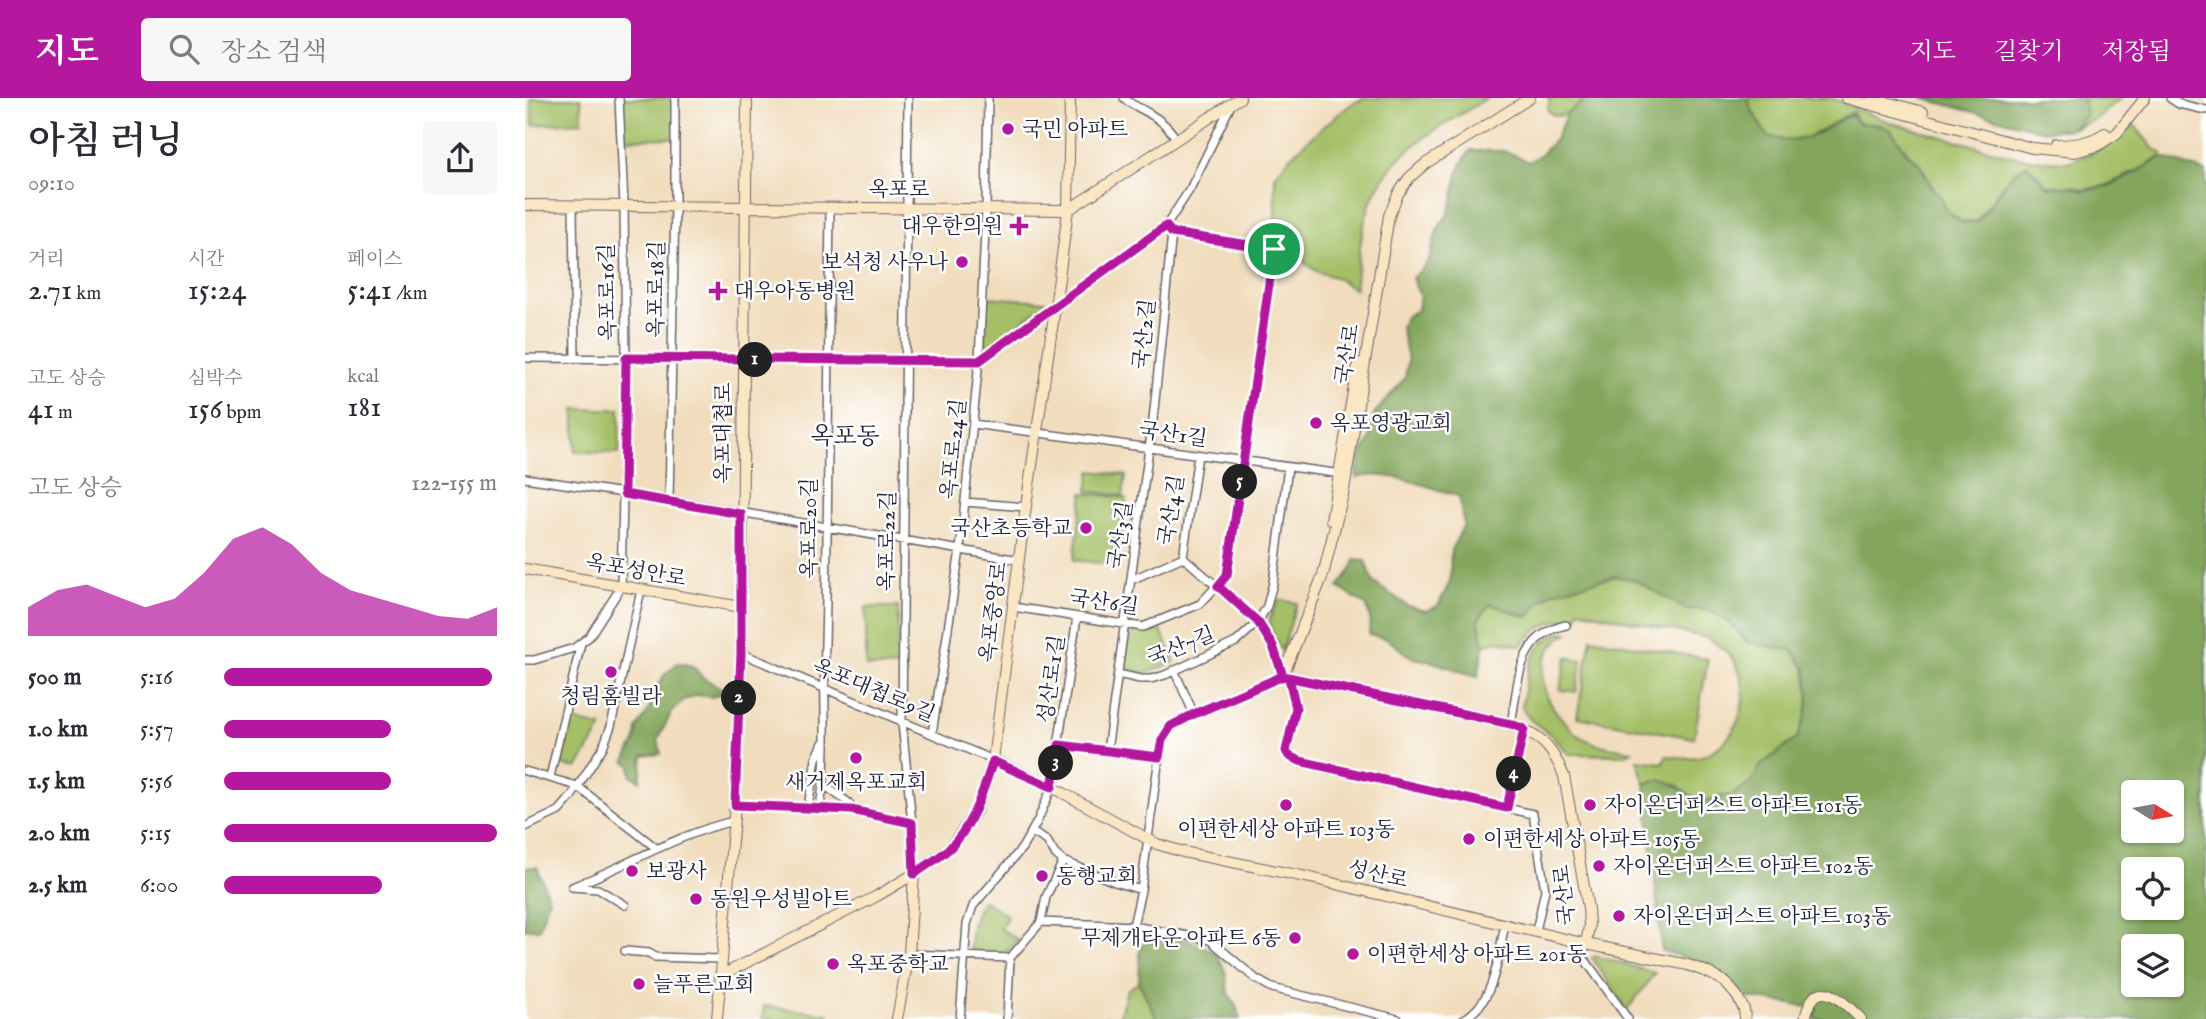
<!DOCTYPE html>
<html lang="ko">
<meta charset="utf-8">
<style>
body{margin:0;font-family:"IM FELL English","Noto Serif KR",serif;background:#f7f7f7;color:#2b2b33;height:100vh;display:flex;flex-direction:column;font-size:26px;white-space:nowrap}
*{box-sizing:border-box;margin:0}
p{font-size:23px;color:#7c7c81}
.icon{flex:none;width:38px;height:38px;fill:none;stroke:currentColor;stroke-width:2;stroke-linecap:round;stroke-linejoin:round}
.map{position:relative;flex:1;overflow:hidden}
.panel{display:flex;flex-direction:column;background:#fff;width:525px}
.panel>*{flex:none}
.needle{width:46px;rotate:101deg}
.fabs{position:absolute;left:1596px;top:682px;display:grid;gap:14px}
.fabs a{display:grid;place-items:center;width:63px;height:63px;border-radius:7px;background:#fff;box-shadow:0 2px 5px #0004;font-size:35px}
.pin{position:absolute;display:grid;place-items:center;width:60px;height:60px;color:#fff;margin:-30px;border:4px solid #fff;border-radius:50%;box-shadow:0 2px 7px #0007}
.km{position:absolute;width:35px;height:35px;margin:-18px;border-radius:50%;background:#222;color:#fff;font-size:19px;line-height:35px;text-align:center}
.round{display:grid;place-items:center;flex:none;width:74px;height:74px;border-radius:7px;background:#f7f7f7}
.head{display:flex;align-items:center;justify-content:space-between;height:119px;padding:0 28px}
h1{font-size:38px;font-weight:600;line-height:52px}
.stats{display:grid;grid-template-columns:repeat(3,1fr);gap:10px;height:119px;padding:7px 28px}
.stats div{display:grid;align-content:center}
.stats b{font-size:30px;font-weight:600}
.stats small{font-size:19px;font-weight:400}
.stats p{font-size:19px}
.chart{height:196px;padding:14px 28px}
.chart p{display:flex;justify-content:space-between}
.chart svg{width:100%;height:126px;margin-top:7px;fill:#b5179e;opacity:.7}
ul{padding:0 28px;list-style:none;font-size:23px}
li{display:grid;grid-template-columns:112px 84px 1fr;align-items:center;height:52px}
li i{height:18px;border-radius:9px;background:#b5179e}
header{display:flex;align-items:center;gap:42px;box-sizing:border-box;height:98px;padding:0 35px;background:#b5179e;color:#fff}
header strong{font-size:33px}
nav{display:flex;gap:38px;margin-inline-start:auto;font-size:24px}
.search{width:490px;height:63px;background:#f7f7f7;display:flex;align-items:center;gap:18px;box-sizing:border-box;padding:0 24px;border-radius:7px;color:#7c7c81;font-size:26px}
main{display:flex;flex:1;min-height:0}
.map>svg:first-child{display:block}
.green{fill:#a4bf66;stroke:#637050;stroke-width:2}
.forest{fill:#83a65b;stroke:#52644b;stroke-width:2;fill-rule:evenodd}
.lines{fill:none;stroke-linecap:round;stroke-linejoin:round}
.street-casing{stroke:#6a6368;stroke-width:10}
.secondary-casing{stroke:#6a6368;stroke-width:12}
.street{stroke:#fff;stroke-width:7}
.secondary{stroke:#fbe6c4;stroke-width:10}
.route-casing{stroke:#fff;stroke-width:14}
.route{stroke:#b5179e;stroke-width:9}
.poi-dot{fill:#b5179e;stroke:#fff;stroke-width:2.5}
.labels{text-anchor:middle;stroke-width:5;stroke-linejoin:round;paint-order:stroke}
.poi-label{font-size:21px;fill:#22223b;stroke:#fff;text-anchor:start}
.street-label{font-size:21px;fill:#22223b;stroke:#fff}
.quarter-label{font-size:24px;fill:#22223b;stroke:#fff}
</style>
<header>
<strong>지도</strong>
<div class="search"><svg class="icon" aria-label="search" viewBox="0 0 24 24"><circle cx="10" cy="10" r="6"/><path d="M15 15l6 6"/></svg>장소 검색</div>
<nav><a>지도</a><a>길찾기</a><a>저장됨</a></nav>
</header>
<main>
<section class="panel">
<div class="head"><div><h1>아침 러닝</h1><p>09:10</p></div><a class="round"><svg class="icon" aria-label="share" viewBox="0 0 24 24"><path d="M12 15V3M7 8l5-5 5 5M5 13v7h14v-7"/></svg></a></div>
<div class="stats">
<div><p>거리</p><b>2.71<small> km</small></b></div>
<div><p>시간</p><b>15:24</b></div>
<div><p>페이스</p><b>5:41<small> /km</small></b></div>
</div>
<div class="stats">
<div><p>고도 상승</p><b>41<small> m</small></b></div>
<div><p>심박수</p><b>156<small> bpm</small></b></div>
<div><p>kcal</p><b>181</b></div>
</div>
<div class="chart"><p><span>고도 상승</span>122–155 m</p>
<svg viewBox="0 0 160 44" preserveAspectRatio="none"><path d="M0 44V34L10 28L20 26L30 30L40 34L50 31L60 22L70 10L80 6L90 12L100 22L110 28L120 31L130 34L140 37L150 38L160 34V44z"/></svg>
</div>
<ul>
<li><b>500 m</b>5:16<i style="width:98%"></i></li>
<li><b>1.0 km</b>5:57<i style="width:61%"></i></li>
<li><b>1.5 km</b>5:56<i style="width:61%"></i></li>
<li><b>2.0 km</b>5:15<i style="width:100%"></i></li>
<li><b>2.5 km</b>6:00<i style="width:58%"></i></li>
</ul>
</section>
<div class="map">
<svg width="1681" height="921" viewBox="0 0 1681 921">
<rect width="100%" height="100%" fill="#fff"/>
<filter id="ink" filterUnits="userSpaceOnUse"><feTurbulence type="fractalNoise" baseFrequency=".0143" numOctaves="2"/><feDisplacementMap in="SourceGraphic" scale="14" xChannelSelector="R" yChannelSelector="G"/><feConvolveMatrix kernelMatrix="1 2 1 2 8 2 1 2 1" color-interpolation-filters="sRGB"/></filter>
<filter id="wash" filterUnits="userSpaceOnUse"><feTurbulence type="fractalNoise" baseFrequency=".00686" numOctaves="4" result="noise"/><feDisplacementMap in="SourceGraphic" scale="28" xChannelSelector="R" yChannelSelector="G"/><feGaussianBlur stdDeviation="1.57" result="paint"/><feColorMatrix in="noise" values="0 0 0 0 0 0 0 0 0 0 0 0 0 0 0 0 0 1.4 0 .05"/><feComposite in="paint" operator="in"/></filter>
<g filter="url(#wash)">
<rect width="100%" height="100%" fill="#f1ddbd"/>
<path class="green" d="M 6,0 L 56,0 L 57,24 L 8,27 Z
M 94,0 L 150,0 L 150,40 L 96,41 Z
M 839,0 L 962,0 C 916,29 860,55 843,112 C 835,137 833,165 830,191 L 810,179 L 793,174 L 781,166 L 750,127 L 750,78 L 764,60 L 793,33 L 825,7 Z
M 1023,0 L 1060,0 C 1051,11 1033,27 1022,11 L 1025,3 Z
M 1223,0 L 1307,0 L 1364,24 L 1487,58 L 1518,63 L 1543,64 L 1567,55 L 1591,42 L 1609,27 L 1628,50 L 1637,55 L 1637,58 L 1610,74 L 1582,87 L 1558,92 L 1548,88 L 1523,88 L 1502,66 L 1487,76 L 1451,123 L 1438,124 L 1423,114 L 1414,96 L 1405,86 L 1396,66 L 1384,56 L 1366,32 L 1331,24 L 1328,14 C 1293,31 1286,50 1242,38 L 1226,10 Z
M 1558,0 L 1596,0 L 1571,21 L 1547,31 L 1556,24 Z
M 462,199 L 520,203 L 519,207 L 464,248 L 459,246 Z
M 50,311 L 95,311 L 94,355 L 50,354 Z
M 566,373 L 601,377 L 598,398 L 563,393 Z
M 558,395 L 601,400 L 592,467 L 549,462 Z
M 1091,478 L 1110,482 L 1161,511 L 1185,512 L 1208,527 L 1223,545 L 1267,552 L 1280,570 L 1284,595 L 1281,617 L 1272,640 L 1237,667 L 1226,685 L 1207,697 L 1193,699 L 1182,704 L 1162,696 L 1152,687 L 1129,682 L 1120,686 L 1112,662 L 1138,665 L 1141,658 C 1151,659 1162,661 1173,659 C 1212,650 1229,599 1211,566 C 1205,555 1193,547 1183,540 L 1054,512 L 1052,522 C 1028,520 1011,529 996,548 L 973,543 L 959,547 L 953,522 L 965,506 L 1003,519 L 1015,504 L 1028,494 Z
M 754,502 L 772,505 L 757,553 C 744,527 738,528 754,502 Z
M 341,509 L 373,509 L 373,569 L 341,569 Z
M 634,528 L 650,564 L 622,575 L 603,572 L 598,566 L 603,536 L 609,532 L 620,533 Z
M 1035,534 L 1043,535 C 1005,559 1014,600 1043,627 C 1046,631 1050,636 1054,638 C 1070,648 1090,650 1107,653 L 1100,657 L 1044,656 C 1039,651 1034,645 1029,640 C 1018,629 1002,624 997,608 C 1003,576 1001,550 1035,534 Z
M 1066,540 L 1183,561 L 1169,640 L 1052,619 Z
M 1042,559 L 1057,562 L 1051,594 L 1035,592 Z
M 48,623 L 77,629 L 52,670 L 36,667 Z
M 458,802 L 483,818 L 475,830 L 493,842 L 481,855 L 451,855 L 445,850 C 446,831 447,817 458,802 Z
M 1071,858 L 1130,875 L 1102,912 L 1067,860 Z
M 614,884 L 632,921 L 577,921 L 580,919 L 594,919 L 602,892 Z
M 239,908 L 303,916 L 303,921 L 237,921 Z"/>
<path class="forest" d="M 1061,0 L 1223,0 L 1226,11 L 1242,38 C 1267,45 1279,44 1302,30 C 1311,25 1316,20 1327,17 L 1332,25 L 1353,26 L 1366,32 L 1383,56 L 1395,66 L 1405,86 L 1414,96 L 1423,114 L 1438,125 L 1452,124 L 1471,100 L 1487,76 L 1502,67 L 1523,89 L 1548,89 L 1558,93 L 1583,88 L 1610,75 L 1637,59 L 1681,74 L 1681,921 L 1288,921 L 1292,910 L 1220,899 C 1193,868 1174,864 1137,853 L 1120,686 C 1139,677 1146,684 1161,695 C 1167,699 1175,702 1182,704 L 1193,699 L 1207,697 L 1226,685 L 1236,667 L 1272,640 L 1281,617 L 1284,595 L 1280,570 L 1267,552 L 1223,545 L 1208,527 L 1185,512 L 1161,511 L 1110,482 L 1091,478 L 1028,494 L 1015,504 L 1003,519 L 965,506 L 953,522 L 959,547 L 953,579 L 905,563 L 888,560 L 862,541 L 844,537 L 845,521 L 842,508 L 813,489 L 827,470 L 830,462 L 840,463 L 848,484 L 883,508 L 901,513 L 913,508 L 925,484 L 926,452 L 939,427 L 934,398 C 901,389 864,371 831,380 L 834,360 L 845,342 L 849,316 L 880,280 L 883,262 L 876,229 L 880,219 L 893,212 L 895,198 L 887,180 C 910,162 904,157 912,133 C 914,126 921,121 924,114 C 933,90 928,73 946,52 C 957,54 966,52 976,53 C 986,54 995,59 1004,64 L 1016,56 L 1030,42 L 1042,15 L 1058,4 ZM 1608,695 L 1647,695 L 1647,733 L 1608,733 ZM 1608,772 L 1647,772 L 1647,810 L 1608,810 ZM 1608,849 L 1647,849 L 1647,887 L 1608,887 Z
M 1397,0 L 1558,0 L 1561,17 L 1547,31 L 1519,33 Z
M 153,565 L 168,568 L 177,579 L 196,590 L 198,595 L 187,599 L 172,597 L 160,602 L 147,613 L 133,642 L 136,656 L 118,658 L 115,683 L 106,677 L 106,668 L 100,663 L 111,642 L 112,630 L 123,614 L 128,598 L 140,576 Z
M 0,769 L 12,769 L 24,801 L 14,831 L 0,831 Z
M 625,835 L 665,843 L 691,854 L 701,875 L 703,895 L 710,905 L 715,921 L 632,921 L 614,884 L 615,852 Z"/>
</g>
<g filter="url(#ink)">
<g class="lines">
<g class="street-casing">
<path id="street" d="M 383,0 L 377,625 L 387,725 L 389,776
M 599,0 C 606,7 616,10 625,16 C 636,22 644,30 651,40
M 1645,0 L 1654,6 L 1681,12
M 48,107 L 50,260
M 0,260 L 454,263 L 641,128 L 665,91 L 707,5
M 448,326 L 817,376
M 0,380 L 144,402 L 494,462
M 144,402 L 150,107 L 150,0
M 440,404 L 501,409
M 658,459 L 733,524 L 748,548 L 755,571
M 606,482 L 658,459 L 673,357
M 488,509 L 618,529 L 675,506 L 702,477 L 749,151 L 647,135
M 216,555 L 468,662
M 0,562 L 9,562 L 49,550 L 64,539 L 96,489 L 101,260 L 99,107 L 94,0
M 649,572 L 669,616
M 593,576 L 615,581 L 626,581 L 640,577 L 711,544 L 733,524 L 742,508 L 748,485 L 763,369
M 764,580 L 771,610 L 762,653 L 764,658 L 775,663 L 1008,716 L 1020,792 L 1011,833
M 986,626 C 994,585 991,538 1041,527
M 407,636 L 435,452 L 454,263 L 461,110 L 463,0
M 534,647 L 634,659
M 582,653 L 628,322 L 647,135 L 646,133
M 0,673 L 52,688 L 131,750
M 25,679 L 56,545
M 299,687 L 324,705 L 326,712
M 210,707 L 326,712 L 387,725
M 283,709 L 291,661 L 298,645
M 295,709 C 304,655 298,600 300,545 C 304,400 303,254 305,109
M 982,710 L 999,631
M 0,729 L 34,713 L 46,699 L 78,649 L 86,628 L 116,492
M 507,734 L 522,743 L 530,756 L 538,763 L 590,784 L 616,792
M 100,807 L 73,791 L 47,789 C 101,768 151,737 208,723
M 516,824 L 521,799 L 538,763
M 608,828 L 685,842 L 731,881 L 747,890 L 873,921
M 1061,846 L 1058,859 L 1103,921
M 100,853 L 124,855 L 130,859 L 196,861
M 384,856 L 485,860
M 435,921 L 442,826 L 448,808 L 497,750 L 512,724 L 527,689 L 552,519
M 482,921 L 485,860 L 516,824 L 608,828 L 616,792 L 634,659 L 637,642 L 646,628 L 669,616 L 758,578
M 939,921 C 971,903 973,857 980,826"/>
</g>
<g class="secondary-casing">
<path id="secondary" d="M 1321,0 L 1507,50 L 1550,54 L 1572,48 L 1592,35 L 1620,0
M 1347,0 L 1398,14
M 1531,47 C 1549,47 1564,45 1580,35
M 0,107 L 543,112 L 715,0
M 806,422 L 833,265
M 0,471 L 216,509
M 758,578 L 798,477 L 819,392 L 864,118 L 873,96 L 884,80 L 900,66 L 1005,0
M 758,578 L 986,626 C 1015,638 1027,648 1039,678 L 1063,810 L 1064,828 L 1061,846
M 468,662 L 527,689 L 632,746 L 658,754 L 786,780 L 1061,846 L 1163,867 L 1182,874 L 1200,884 L 1212,898 L 1219,911 L 1220,921
M 195,878 L 352,798 L 389,776 L 425,750 L 451,713 L 468,662 L 499,422 L 530,210 L 543,112 L 545,0
M 192,921 L 210,707 L 216,555 L 222,0
M 372,921 L 384,856 L 389,776
M 1280,921 C 1290,874 1315,901 1336,921"/>
</g>
<use href="#street" class="street"/>
<use href="#secondary" class="secondary"/>
</g>
</g>
<g class="lines" filter="url(#ink)">
<g class="route-casing">
<path id="route" d="M 749,151 L 647,135 L 641,128 L 454,263 L 101,260 L 99,396 L 216,416 L 216,555 L 210,707 L 326,712 L 387,725 L 389,776 C 401,768 414,760 425,750 C 448,727 458,693 468,663 L 527,689 L 534,647 L 634,659 L 637,642 L 646,628 L 669,616 L 758,578 L 986,626 L 999,631 L 982,710 L 775,663 L 764,658 L 761,653 L 771,610 L 764,580 L 758,578 L 748,548 L 733,524 L 693,488 L 702,477 L 749,151"/>
</g>
<use href="#route" class="route"/>
</g>
<g class="poi-dot">
<circle cx="483" cy="31" r="7"/>
<path d="M490.5 117.5h7v7h7v7h-7v7h-7v-7h-7v-7h7z"/>
<circle cx="437" cy="164" r="7"/>
<path d="M189.5 182.5h7v7h7v7h-7v7h-7v-7h-7v-7h7z"/>
<circle cx="791" cy="325" r="7"/>
<circle cx="561" cy="430" r="7"/>
<circle cx="86" cy="574" r="7"/>
<circle cx="331" cy="660" r="7"/>
<circle cx="761" cy="707" r="7"/>
<circle cx="1065" cy="707" r="7"/>
<circle cx="944" cy="741" r="7"/>
<circle cx="1074" cy="768" r="7"/>
<circle cx="107" cy="773" r="7"/>
<circle cx="517" cy="778" r="7"/>
<circle cx="171" cy="801" r="7"/>
<circle cx="1094" cy="818" r="7"/>
<circle cx="770" cy="840" r="7"/>
<circle cx="828" cy="856" r="7"/>
<circle cx="308" cy="866" r="7"/>
<circle cx="114" cy="886" r="7"/>
</g>
<g class="labels">
<g class="poi-label">
<text x="497" y="38">국민 아파트</text>
<text x="478" y="135" text-anchor="end">대우한의원</text>
<text x="423" y="171" text-anchor="end">보석청 사우나</text>
<text x="209" y="200">대우아동병원</text>
<text x="805" y="332">옥포영광교회</text>
<text x="547" y="437" text-anchor="end">국산초등학교</text>
<text x="86" y="605" text-anchor="middle">청림홈빌라</text>
<text x="331" y="691" text-anchor="middle">새거제옥포교회</text>
<text x="1079" y="714">자이온더퍼스트 아파트 101동</text>
<text x="761" y="738" text-anchor="middle">이편한세상 아파트 103동</text>
<text x="958" y="748">이편한세상 아파트 105동</text>
<text x="1088" y="775">자이온더퍼스트 아파트 102동</text>
<text x="121" y="780">보광사</text>
<text x="531" y="785">동행교회</text>
<text x="185" y="808">동원우성빌아트</text>
<text x="1108" y="825">자이온더퍼스트 아파트 103동</text>
<text x="756" y="847" text-anchor="end">무제개타운 아파트 6동</text>
<text x="842" y="863">이편한세상 아파트 201동</text>
<text x="322" y="873">옥포중학교</text>
<text x="128" y="893">늘푸른교회</text>
</g>
<g class="street-label">
<text x="374" y="98">옥포로</text>
<text transform="translate(131 191) rotate(-89)" y="7">옥포로18길</text>
<text transform="translate(82 194) rotate(-91)" y="7">옥포로16길</text>
<text transform="translate(619 236) rotate(-84)" y="7">국산2길</text>
<text transform="translate(822 256) rotate(-81)" y="7">국산로</text>
<text transform="translate(198 335) rotate(-90)" y="7">옥포대첩로</text>
<text transform="translate(648 336) rotate(8)" y="7">국산1길</text>
<text transform="translate(428 351) rotate(-84)" y="7">옥포로24길</text>
<text transform="translate(646 412) rotate(-81)" y="7">국산4길</text>
<text transform="translate(284 430) rotate(-90)" y="7">옥포로20길</text>
<text transform="translate(595 437) rotate(-82)" y="7">국산3길</text>
<text transform="translate(362 443) rotate(-89)" y="7">옥포로22길</text>
<text transform="translate(111 472) rotate(10)" y="7">옥포성안로</text>
<text transform="translate(579 504) rotate(8)" y="7">국산6길</text>
<text transform="translate(468 514) rotate(-83)" y="7">옥포중앙로</text>
<text transform="translate(656 548) rotate(-22)" y="7">국산7길</text>
<text transform="translate(526 581) rotate(-82)" y="7">성산로1길</text>
<text transform="translate(349 592) rotate(23)" y="7">옥포대첩로9길</text>
<text transform="translate(853 776) rotate(13)" y="7">성산로</text>
<text transform="translate(1039 797) rotate(-96)" y="7">국산로</text>
</g>
<g class="quarter-label">
<text x="320" y="346">옥포동</text>
</g>
</g>
</svg>
<div class="fabs">
<a><svg class="needle" viewBox="-14 -14 28 28"><path d="M0-13l5 13h-10z" fill="#e53935"/><path d="M0 13l5-13h-10z" fill="#7c7c81"/></svg></a>
<a><svg class="icon" aria-label="locate" viewBox="0 0 24 24"><circle cx="12" cy="12" r="6"/><path d="M12 2v4M12 18v4M2 12h4M18 12h4"/></svg></a>
<a><svg class="icon" aria-label="layers" viewBox="0 0 24 24"><path d="M12 4l9 5-9 5-9-5zM3 14l9 5 9-5"/></svg></a>
</div>
<div class="pin" style="left:749px;top:151px;background:#1e9e55"><svg class="icon" aria-label="arrive" viewBox="0 0 24 24"><path d="M6 21V4h12l-3 4 3 4H6"/></svg></div>
<b class="km" style="left:230px;top:262px">1</b>
<b class="km" style="left:214px;top:600px">2</b>
<b class="km" style="left:531px;top:665px">3</b>
<b class="km" style="left:989px;top:676px">4</b>
<b class="km" style="left:715px;top:384px">5</b>
</div>
</main>
